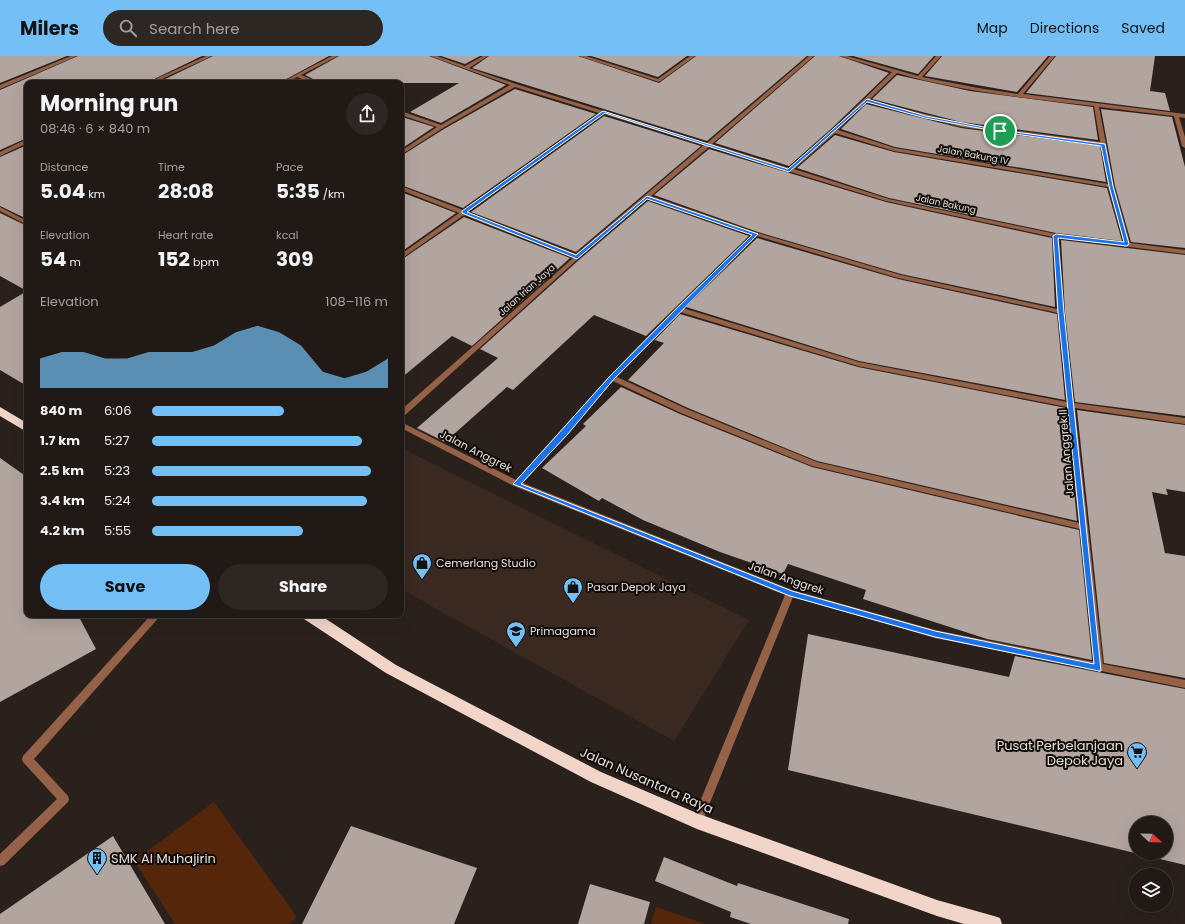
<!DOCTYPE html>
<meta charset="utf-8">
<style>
body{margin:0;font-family:Poppins,sans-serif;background:#2d2622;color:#f1f3f6;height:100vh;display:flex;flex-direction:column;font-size:15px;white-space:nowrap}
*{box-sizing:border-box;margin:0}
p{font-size:13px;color:#a2a0a0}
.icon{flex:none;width:22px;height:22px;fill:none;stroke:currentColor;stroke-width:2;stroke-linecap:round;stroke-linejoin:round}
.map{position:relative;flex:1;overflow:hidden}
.details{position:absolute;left:24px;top:24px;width:380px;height:538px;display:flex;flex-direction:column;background:#201915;border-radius:8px;box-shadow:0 4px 16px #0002,0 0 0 1px #3d3834}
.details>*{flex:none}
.needle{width:26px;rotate:112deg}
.tools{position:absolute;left:1129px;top:760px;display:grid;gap:8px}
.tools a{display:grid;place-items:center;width:44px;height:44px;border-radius:50%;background:#201915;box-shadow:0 4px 16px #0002,0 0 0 1px #3d3834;font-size:20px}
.pin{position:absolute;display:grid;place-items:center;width:34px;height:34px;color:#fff;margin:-17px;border:2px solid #fff;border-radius:50%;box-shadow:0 1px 4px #0007}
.round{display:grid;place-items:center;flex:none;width:42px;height:42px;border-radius:21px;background:#2d2622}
.summary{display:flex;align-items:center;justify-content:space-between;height:68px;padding:0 16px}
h1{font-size:22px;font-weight:700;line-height:30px}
.figures{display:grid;grid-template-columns:repeat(3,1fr);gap:6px;height:68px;padding:4px 16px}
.figures div{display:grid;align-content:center}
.figures b{font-size:20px;font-weight:700}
.figures small{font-size:11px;font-weight:400}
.figures p{font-size:11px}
.chart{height:112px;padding:8px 16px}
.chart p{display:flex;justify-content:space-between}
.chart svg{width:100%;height:72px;margin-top:4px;fill:#74c0f6;opacity:.7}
.cta{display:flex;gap:8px;margin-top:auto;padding:8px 16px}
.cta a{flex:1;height:46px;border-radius:24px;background:#74c0f6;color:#111;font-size:16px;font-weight:700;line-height:46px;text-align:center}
.cta a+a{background:#2d2622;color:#f1f3f6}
ul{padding:0 16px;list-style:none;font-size:13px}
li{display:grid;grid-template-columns:64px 48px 1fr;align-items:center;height:30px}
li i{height:10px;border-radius:5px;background:#74c0f6}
header{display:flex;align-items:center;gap:24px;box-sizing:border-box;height:56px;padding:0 20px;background:#74c0f6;color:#111}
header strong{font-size:19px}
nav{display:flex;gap:22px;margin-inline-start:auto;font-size:14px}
.search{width:280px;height:36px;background:#2d2622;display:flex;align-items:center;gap:10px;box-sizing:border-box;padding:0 14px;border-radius:22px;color:#a2a0a0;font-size:15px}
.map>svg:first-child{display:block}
.built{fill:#392921}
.green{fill:#56260a}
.building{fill:#b2a49e;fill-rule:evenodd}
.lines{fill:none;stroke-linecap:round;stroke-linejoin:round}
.lane{fill:#956147;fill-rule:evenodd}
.street{fill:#956147;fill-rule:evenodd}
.highway{fill:#f0d5c8;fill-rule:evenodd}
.route{fill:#1a73e8;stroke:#fff;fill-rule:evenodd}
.labels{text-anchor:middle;stroke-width:4;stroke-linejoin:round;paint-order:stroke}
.far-street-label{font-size:9px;fill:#e6dfdb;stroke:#100c09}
.street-label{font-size:11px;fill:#e6dfdb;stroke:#100c09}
.poi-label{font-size:11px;fill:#e6dfdb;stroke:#100c09;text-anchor:start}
.near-poi-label{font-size:13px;fill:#e6dfdb;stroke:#100c09;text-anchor:end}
.near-street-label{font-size:13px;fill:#e6dfdb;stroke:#100c09}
</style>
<header>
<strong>Milers</strong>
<div class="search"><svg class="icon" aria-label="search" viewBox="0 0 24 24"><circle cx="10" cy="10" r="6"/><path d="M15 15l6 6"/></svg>Search here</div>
<nav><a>Map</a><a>Directions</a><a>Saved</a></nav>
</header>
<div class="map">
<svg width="1185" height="868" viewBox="0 0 1185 868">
<rect width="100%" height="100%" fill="#2b211c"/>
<path class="built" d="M 401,392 L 749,564 L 674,685 L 401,533 Z"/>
<path class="green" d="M 214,746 L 297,861 L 289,868 L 175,868 L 134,805 Z
M 656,851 L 705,868 L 651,868 Z"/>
<path class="building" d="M 0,0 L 67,0 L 0,27 Z
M 78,0 L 202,0 L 146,27 L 27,27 L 27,82 L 0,94 L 0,34 Z
M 213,0 L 329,0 L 279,27 L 157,27 Z
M 339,0 L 429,0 L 506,29 L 441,67 L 410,56 L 459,27 L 321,27 L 305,19 Z
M 441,0 L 480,0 L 465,8 Z
M 489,0 L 578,0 L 659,27 L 696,0 L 807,0 L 707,85 L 472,12 Z
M 591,0 L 687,0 L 658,21 Z
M 815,0 L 839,0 L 889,17 L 831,73 L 789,110 L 715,87 Z
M 853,0 L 934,0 L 918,18 Z
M 942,0 L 1048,0 L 1017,36 L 925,20 Z
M 1056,0 L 1155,0 L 1150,35 L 1165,37 L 1170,55 L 1026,37 Z
M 897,19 L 970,35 L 1093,51 L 1098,84 L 961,66 L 872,43 Z
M 515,33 L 596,58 L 463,152 L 401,129 L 401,100 L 444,73 Z
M 866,48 L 961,72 L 1100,90 L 1106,126 L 895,91 L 841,73 Z
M 1101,53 L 1172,61 L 1185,111 L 1185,192 L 1131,186 L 1115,130 Z
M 604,60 L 701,90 L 576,196 L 471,156 Z
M 402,61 L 434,71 L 401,93 Z
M 835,79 L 894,96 L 1107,132 L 1122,185 L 1056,177 L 889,142 L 797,112 Z
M 27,89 L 27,163 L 0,150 L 0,101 Z
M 709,93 L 886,146 L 1052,182 L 1055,251 L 901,218 L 758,176 L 654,139 Z
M 401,136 L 456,157 L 401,196 Z
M 648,145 L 749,180 L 646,280 L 594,259 L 513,334 L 507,331 L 445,386 L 417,372 L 498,302 L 480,293 L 580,203 Z
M 0,157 L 27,170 L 27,330 L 0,314 L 0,251 L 27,235 L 0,220 Z
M 464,161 L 570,202 L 472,290 L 452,280 L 401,322 L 401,204 Z
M 757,182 L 898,223 L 1057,258 L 1065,344 L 859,305 L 686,251 Z
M 1061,184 L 1185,199 L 1185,360 L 1075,346 L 1065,256 Z
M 680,258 L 858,311 L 1066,352 L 1077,465 L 817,405 L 688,352 L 628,324 L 664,287 L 655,284 Z
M 621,331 L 680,358 L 812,411 L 1079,474 L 1092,604 L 987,583 L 863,543 L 866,534 L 788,508 L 783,518 L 720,496 L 643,464 L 602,442 L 599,445 L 542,412 L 586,370 L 583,368 Z
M 1077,354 L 1185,369 L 1185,436 L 1166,433 L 1168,439 L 1152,436 L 1165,497 L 1185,500 L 1185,622 L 1104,607 Z
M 0,402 L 27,421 L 27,559 L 78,559 L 96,593 L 0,646 Z
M 808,578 L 1009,621 L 1015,600 L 1185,633 L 1185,809 L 788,714 ZM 1136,767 L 1166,767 L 1166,797 L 1136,797 Z
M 351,770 L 477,812 L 454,868 L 302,868 Z
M 113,780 L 165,868 L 0,868 L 0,858 Z
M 664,801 L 737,830 L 738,827 L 849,863 L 848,868 L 751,868 L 730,861 L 731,856 L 655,825 Z
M 590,828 L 650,846 L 644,868 L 578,868 Z"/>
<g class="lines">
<path class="lane" d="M 151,559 L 161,559 L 34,703 L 68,740 L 69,743 L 68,746 L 4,809 L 0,810 L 0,798 L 57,743 L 23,706 L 22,703 L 23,700 Z"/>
<path class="street" d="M 71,0 L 77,0 L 0,33 L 0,29 Z
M 206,0 L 212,0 L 153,27 L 147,27 Z
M 332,0 L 338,0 L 301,19 L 320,27 L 313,27 L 297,21 L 286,27 L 280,27 Z
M 430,0 L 437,0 L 465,10 L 483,0 L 488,0 L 469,12 L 516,28 L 707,87 L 809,0 L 814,0 L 712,88 L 789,112 L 832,74 L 892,16 L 840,0 L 847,0 L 918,20 L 936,0 L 941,0 L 922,21 L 978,32 L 1018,38 L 1050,0 L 1055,0 L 1023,38 L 1185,58 L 1185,62 L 1179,61 L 1185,81 L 1185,92 L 1182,90 L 1174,60 L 1099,51 L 1114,130 L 1130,187 L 1185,194 L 1185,198 L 1059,182 L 1064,256 L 1074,347 L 1185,362 L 1185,368 L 1075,352 L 1103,608 L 1185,624 L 1185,632 L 1101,615 L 1099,616 L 1095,614 L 935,582 L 793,541 L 701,769 L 697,770 L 693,769 L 692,765 L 785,539 L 514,430 L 401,372 L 401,366 L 516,424 L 627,302 L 676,252 L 752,179 L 648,143 L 579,202 L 404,360 L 401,361 L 401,354 L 573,202 L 464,159 L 401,203 L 401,198 L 459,157 L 401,134 L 401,130 L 463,154 L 599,57 L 515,31 L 443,72 L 401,99 L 401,95 L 437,71 L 401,59 L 401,55 L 441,69 L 510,29 ZM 897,17 C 961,36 1027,42 1094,50 L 1100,86 L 961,67 L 869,44 ZM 866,46 L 961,71 L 1101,89 L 1108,128 L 895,92 L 838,74 ZM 604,58 L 704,89 L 576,198 L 468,156 ZM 835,77 L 894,95 L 1108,131 L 1124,187 L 1056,178 L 889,143 L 794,113 ZM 709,91 L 786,115 L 787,116 L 791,116 L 886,145 L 1053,181 L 1057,253 L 901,219 L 758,177 L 651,140 ZM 757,180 L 898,222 L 1058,257 L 1067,346 L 859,306 L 683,252 ZM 680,256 L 858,310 L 1067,351 L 1079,467 L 817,406 L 687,353 L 617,321 ZM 613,325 L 681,357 L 812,410 L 1080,473 L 1094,606 L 935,574 L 792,534 L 523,427 Z
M 579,0 L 586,0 L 658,23 L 690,0 L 695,0 L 659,26 Z
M 27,83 L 27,87 L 0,100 L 0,96 Z
M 0,151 L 27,165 L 27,169 L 0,155 Z"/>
<path class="highway" d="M 0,351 L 27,367 L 27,376 L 0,360 Z
M 302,559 L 320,559 L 396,609 L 601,716 L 699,758 L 937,844 L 994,860 L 1000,862 L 1002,868 L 964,868 L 937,860 L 697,773 L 591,726 L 386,617 L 304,563 Z"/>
</g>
<path class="route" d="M 867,43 L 926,60 L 1000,74 L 1105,88 L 1113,130 L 1129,188 L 1127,190 L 1058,182 L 1064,256 L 1101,615 L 1099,615 L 935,581 L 790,540 L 513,428 L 610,320 L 677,252 L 752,179 L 647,143 L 577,203 L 462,157 L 462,155 L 603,55 L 788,113 ZM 867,46 L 925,62 L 1000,76 L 1101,90 L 1109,130 L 1124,186 L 1056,178 L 1053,180 L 1058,256 L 1094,608 L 935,575 L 792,535 L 521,428 L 567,379 L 614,323 L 758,178 L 647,140 L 576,199 L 467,156 L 605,57 L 789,116 Z"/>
<defs>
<g id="shop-pin" transform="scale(1)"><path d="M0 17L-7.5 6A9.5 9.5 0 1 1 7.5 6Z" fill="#74c0f6" stroke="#100c09"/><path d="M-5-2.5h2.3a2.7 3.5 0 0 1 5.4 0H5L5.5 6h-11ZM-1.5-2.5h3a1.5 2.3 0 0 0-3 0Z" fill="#111"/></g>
<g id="school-pin" transform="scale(1)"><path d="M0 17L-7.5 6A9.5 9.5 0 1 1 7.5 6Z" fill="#74c0f6" stroke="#100c09"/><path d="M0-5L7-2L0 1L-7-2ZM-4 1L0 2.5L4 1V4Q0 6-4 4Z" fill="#111"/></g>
<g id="supermarket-pin" transform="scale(1)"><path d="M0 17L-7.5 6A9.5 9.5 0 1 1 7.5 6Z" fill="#74c0f6" stroke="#100c09"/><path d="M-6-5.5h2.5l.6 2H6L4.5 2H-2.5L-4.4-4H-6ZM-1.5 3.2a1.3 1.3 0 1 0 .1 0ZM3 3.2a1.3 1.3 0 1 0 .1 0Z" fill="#111"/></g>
<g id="building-pin" transform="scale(1)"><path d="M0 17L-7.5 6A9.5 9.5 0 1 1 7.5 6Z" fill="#74c0f6" stroke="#100c09"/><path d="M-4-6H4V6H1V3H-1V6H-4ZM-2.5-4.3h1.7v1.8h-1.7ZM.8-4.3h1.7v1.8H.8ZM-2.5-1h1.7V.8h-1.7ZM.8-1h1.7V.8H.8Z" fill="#111"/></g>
</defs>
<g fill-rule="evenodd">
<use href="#shop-pin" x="422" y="507"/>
<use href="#shop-pin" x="573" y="531"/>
<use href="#school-pin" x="516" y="575"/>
<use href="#supermarket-pin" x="1137" y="696"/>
<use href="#building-pin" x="97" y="802"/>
</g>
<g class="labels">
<g class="far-street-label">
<text transform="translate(973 99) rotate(10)" y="3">Jalan Bakung IV</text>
<text transform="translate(946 148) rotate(12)" y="3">Jalan Bakung</text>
<text transform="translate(527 234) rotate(-42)" y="3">Jalan Irian Jaya</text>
</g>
<g class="street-label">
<text transform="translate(476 395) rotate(27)" y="4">Jalan Anggrek</text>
<text transform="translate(1066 397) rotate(-95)" y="4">Jalan Anggrek II</text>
<text transform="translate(786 522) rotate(19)" y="4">Jalan Anggrek</text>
</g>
<g class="poi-label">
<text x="436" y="511">Cemerlang Studio</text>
<text x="587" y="535">Pasar Depok Jaya</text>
<text x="530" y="579">Primagama</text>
</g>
<g class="near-poi-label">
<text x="1123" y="694">Pusat Perbelanjaan<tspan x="1123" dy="15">Depok Jaya</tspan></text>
<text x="111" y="807" text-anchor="start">SMK Al Muhajirin</text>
</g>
<g class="near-street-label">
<text transform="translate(647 724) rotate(24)" y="5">Jalan Nusantara Raya</text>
</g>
</g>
</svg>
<div class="tools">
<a><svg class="needle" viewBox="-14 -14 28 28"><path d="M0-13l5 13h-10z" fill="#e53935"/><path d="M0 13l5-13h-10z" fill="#a2a0a0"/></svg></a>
<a><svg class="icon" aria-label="layers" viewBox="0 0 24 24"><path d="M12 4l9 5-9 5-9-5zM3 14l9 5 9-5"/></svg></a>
</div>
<div class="pin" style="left:1000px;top:75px;background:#1e9e55"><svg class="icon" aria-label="arrive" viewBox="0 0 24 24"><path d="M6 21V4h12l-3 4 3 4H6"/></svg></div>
<section class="details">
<div class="summary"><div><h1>Morning run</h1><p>08:46 · 6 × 840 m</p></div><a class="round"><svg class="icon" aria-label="share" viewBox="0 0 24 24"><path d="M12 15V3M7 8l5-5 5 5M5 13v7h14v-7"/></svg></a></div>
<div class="figures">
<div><p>Distance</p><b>5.04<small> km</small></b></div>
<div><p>Time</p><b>28:08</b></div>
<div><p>Pace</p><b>5:35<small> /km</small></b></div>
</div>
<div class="figures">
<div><p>Elevation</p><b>54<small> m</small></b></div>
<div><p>Heart rate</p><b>152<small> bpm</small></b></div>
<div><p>kcal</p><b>309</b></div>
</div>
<div class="chart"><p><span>Elevation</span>108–116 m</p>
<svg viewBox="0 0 160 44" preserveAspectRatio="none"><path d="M0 44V26L10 22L20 22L30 26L40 26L50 22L60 22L70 22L80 18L90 10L100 6L110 10L120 18L130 34L140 38L150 34L160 26V44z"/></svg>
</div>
<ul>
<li><b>840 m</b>6:06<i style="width:56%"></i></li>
<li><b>1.7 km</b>5:27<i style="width:89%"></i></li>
<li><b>2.5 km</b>5:23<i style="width:93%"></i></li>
<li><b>3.4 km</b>5:24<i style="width:91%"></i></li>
<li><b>4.2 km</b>5:55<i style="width:64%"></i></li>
</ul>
<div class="cta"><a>Save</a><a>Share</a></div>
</section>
</div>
